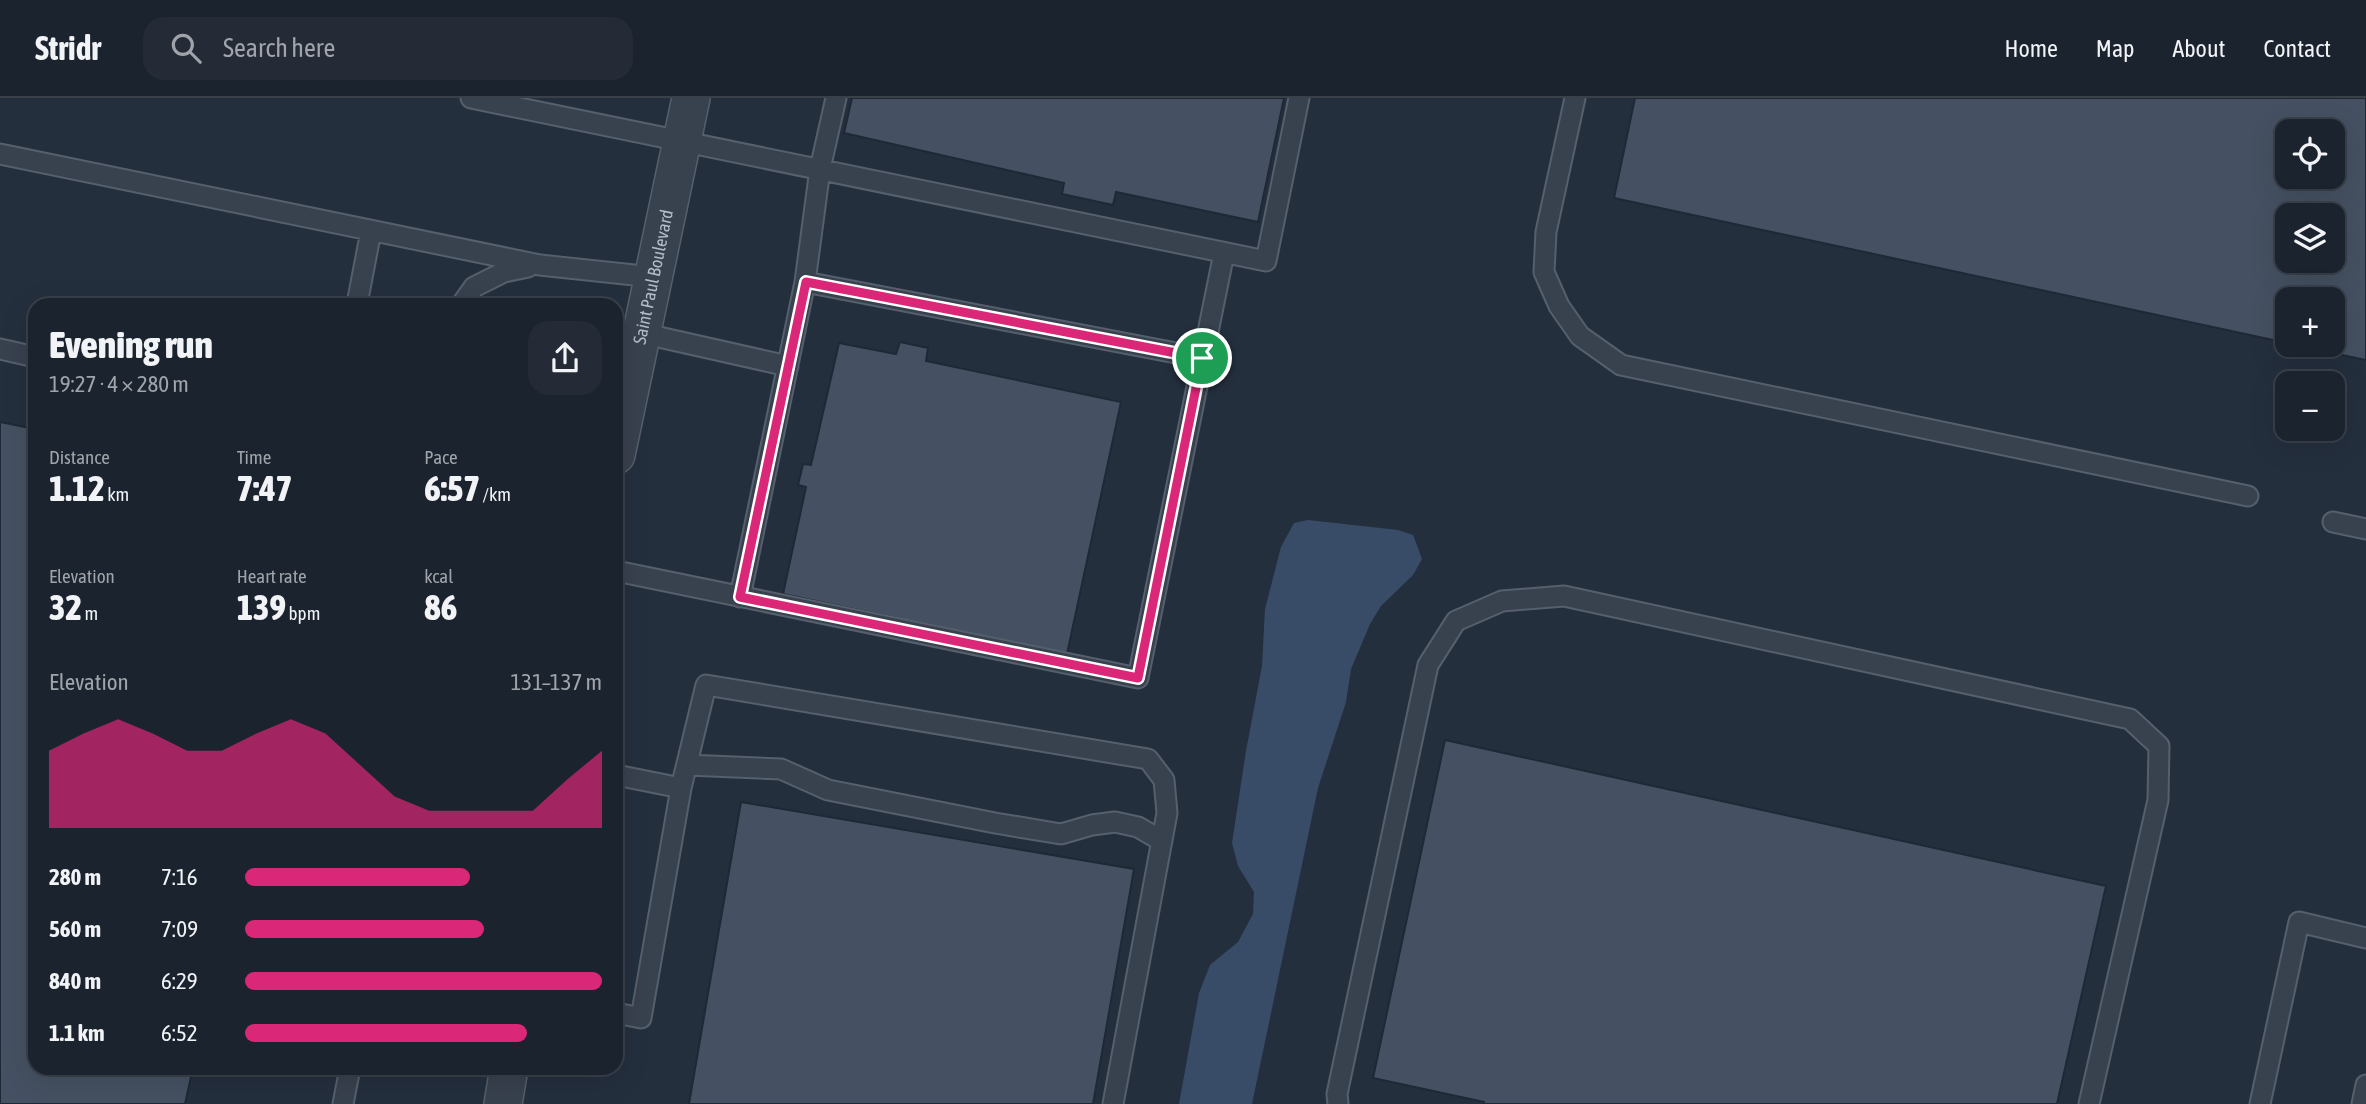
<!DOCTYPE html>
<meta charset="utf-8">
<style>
body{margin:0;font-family:"Asap Condensed",sans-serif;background:#242b36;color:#f1f3f6;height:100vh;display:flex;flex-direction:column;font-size:26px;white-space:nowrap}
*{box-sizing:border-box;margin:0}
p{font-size:23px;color:#a0a4aa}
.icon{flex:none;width:38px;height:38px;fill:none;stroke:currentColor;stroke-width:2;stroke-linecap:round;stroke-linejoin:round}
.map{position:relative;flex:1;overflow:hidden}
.side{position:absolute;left:28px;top:200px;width:595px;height:777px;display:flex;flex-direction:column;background:#1b232e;border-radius:21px;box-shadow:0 7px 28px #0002,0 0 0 2px #39404a}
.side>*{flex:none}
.tools{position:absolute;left:2275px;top:21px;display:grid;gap:14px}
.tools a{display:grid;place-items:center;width:70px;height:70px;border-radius:14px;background:#1b232e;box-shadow:0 7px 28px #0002,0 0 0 2px #39404a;font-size:35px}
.pin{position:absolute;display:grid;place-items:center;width:60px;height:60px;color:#fff;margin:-30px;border:4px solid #fff;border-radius:50%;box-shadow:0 2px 7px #0007}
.round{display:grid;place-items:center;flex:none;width:74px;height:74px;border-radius:21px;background:#242b36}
.overview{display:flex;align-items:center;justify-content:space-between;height:119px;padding:0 21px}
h1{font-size:38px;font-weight:800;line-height:52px}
.figures{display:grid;grid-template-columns:repeat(3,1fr);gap:10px;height:119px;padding:7px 21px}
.figures div{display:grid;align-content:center}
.figures b{font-size:35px;font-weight:800}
.figures small{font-size:19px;font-weight:400}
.figures p{font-size:19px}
.chart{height:196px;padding:14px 21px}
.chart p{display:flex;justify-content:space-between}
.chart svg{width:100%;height:126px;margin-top:7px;fill:#db2777;opacity:.7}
ul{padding:0 21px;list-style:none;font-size:23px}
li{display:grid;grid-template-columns:112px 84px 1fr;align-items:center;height:52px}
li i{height:18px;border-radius:9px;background:#db2777}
header{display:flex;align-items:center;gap:42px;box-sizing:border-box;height:98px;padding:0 35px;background:#1b232e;border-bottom:2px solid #39404a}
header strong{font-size:33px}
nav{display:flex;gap:38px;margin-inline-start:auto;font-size:24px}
.search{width:490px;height:63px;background:#242b36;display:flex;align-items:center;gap:18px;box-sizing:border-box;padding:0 24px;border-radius:21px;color:#a0a4aa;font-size:26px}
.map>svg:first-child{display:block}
.water{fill:#394c67}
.building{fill:#455162;stroke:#1f2835;stroke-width:2;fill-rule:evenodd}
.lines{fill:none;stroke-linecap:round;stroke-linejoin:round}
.lane-casing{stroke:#565f6c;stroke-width:23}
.street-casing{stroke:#565f6c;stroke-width:40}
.lane{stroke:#38414e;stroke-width:19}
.street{stroke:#38414e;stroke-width:37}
.route-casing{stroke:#fff;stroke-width:14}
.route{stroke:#db2777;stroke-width:9}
.labels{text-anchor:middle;stroke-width:6;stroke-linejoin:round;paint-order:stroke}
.street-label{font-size:18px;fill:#b4bcc9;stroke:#1d2633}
</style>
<header>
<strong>Stridr</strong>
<div class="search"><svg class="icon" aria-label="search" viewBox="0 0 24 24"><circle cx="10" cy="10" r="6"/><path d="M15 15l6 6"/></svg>Search here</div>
<nav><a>Home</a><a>Map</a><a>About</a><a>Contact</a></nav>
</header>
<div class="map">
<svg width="2366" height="1006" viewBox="0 0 2366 1006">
<rect width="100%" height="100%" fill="#242f3e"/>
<path class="water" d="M 1308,422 L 1398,432 L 1413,437 L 1422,461 L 1413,477 L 1381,508 L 1370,526 L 1351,571 L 1346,604 L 1318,690 L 1252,1006 L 1179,1006 L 1199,895 L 1210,867 L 1238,844 L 1253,816 L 1254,794 L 1238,768 L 1232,745 L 1246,653 L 1262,568 L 1265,511 L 1281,449 L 1294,425 Z"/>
<path class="building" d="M 852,0 L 1284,0 L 1258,124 L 1116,94 L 1113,107 L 1062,96 L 1064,85 L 844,35 Z
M 1635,0 L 2366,0 L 2366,262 L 2294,247 L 2333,247 L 2333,201 L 2287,201 L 2287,245 L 1614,100 ZM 2287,33 L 2333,33 L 2333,79 L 2287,79 ZM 2287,117 L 2333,117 L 2333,163 L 2287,163 Z
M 900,244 L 928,250 L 926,263 L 1121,304 L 1067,556 L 783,496 L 806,389 L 798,387 L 803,366 L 811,367 L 839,245 L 896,256 Z
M 0,324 L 35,331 L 35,970 L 193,970 L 185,1006 L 0,1006 Z
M 1445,642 L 2106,788 L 2057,1006 L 1483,1006 L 1484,1004 L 1373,980 Z
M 741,704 L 1134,771 L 1093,1006 L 689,1006 Z"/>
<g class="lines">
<g class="lane-casing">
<path id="lane" d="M 471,0 L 1266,163 L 1299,0
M 1575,0 L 1546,134 L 1544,174 L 1559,208 L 1580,238 L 1621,267 L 2248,398
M 0,56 L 540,167 L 653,179
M 805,184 L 820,71 L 836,0
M 357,206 L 371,133
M 462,206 L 474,189 L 504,174 L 528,169
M 641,235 L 788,268
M 0,251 L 35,259
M 2333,424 L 2366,431
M 616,473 L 1138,580 L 1224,155
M 740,499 L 805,184 L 1202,260
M 687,667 L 781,671 L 828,692 L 995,725 L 1061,736 L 1092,727 L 1115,724 L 1138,729 L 1162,743
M 616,677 L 681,690 L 641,920 L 616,915
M 681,690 L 706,587 L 1148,661 L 1164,682 L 1167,715 L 1113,1006
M 343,1006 L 350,970
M 1338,1006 L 1337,996 L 1428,567 L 1456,523 L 1502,503 L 1564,498 L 2130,621 L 2159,648 L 2158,702 L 2089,1006
M 2260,1006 L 2299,824 L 2366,840
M 2362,1006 L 2366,987"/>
</g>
<g class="street-casing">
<g id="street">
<path id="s1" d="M 616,357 L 691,0"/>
<path d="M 503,1006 L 509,970"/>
</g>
</g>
<use href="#lane" class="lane"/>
<use href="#street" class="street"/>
</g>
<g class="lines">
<g class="route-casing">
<path id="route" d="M 806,184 L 1202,260 L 1138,580 L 740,499 Z"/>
</g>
<use href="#route" class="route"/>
</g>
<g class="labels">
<g class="street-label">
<text dy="6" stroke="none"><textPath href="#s1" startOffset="182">Saint Paul Boulevard</textPath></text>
</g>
</g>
</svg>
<div class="tools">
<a><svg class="icon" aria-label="locate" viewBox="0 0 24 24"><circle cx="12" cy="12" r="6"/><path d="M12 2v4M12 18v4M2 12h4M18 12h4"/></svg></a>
<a><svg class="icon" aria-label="layers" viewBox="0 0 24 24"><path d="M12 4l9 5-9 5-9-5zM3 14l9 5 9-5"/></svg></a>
<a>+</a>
<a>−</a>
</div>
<div class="pin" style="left:1202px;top:260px;background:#1e9e55"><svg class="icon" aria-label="arrive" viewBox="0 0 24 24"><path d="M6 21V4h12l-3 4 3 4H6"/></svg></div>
<section class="side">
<div class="overview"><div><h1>Evening run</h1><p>19:27 · 4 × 280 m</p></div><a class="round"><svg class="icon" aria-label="share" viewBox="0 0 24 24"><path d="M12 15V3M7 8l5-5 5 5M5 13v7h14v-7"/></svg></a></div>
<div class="figures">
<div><p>Distance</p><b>1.12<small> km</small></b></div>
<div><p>Time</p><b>7:47</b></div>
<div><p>Pace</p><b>6:57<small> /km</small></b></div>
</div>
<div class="figures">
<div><p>Elevation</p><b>32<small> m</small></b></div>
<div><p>Heart rate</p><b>139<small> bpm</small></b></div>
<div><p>kcal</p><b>86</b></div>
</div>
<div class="chart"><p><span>Elevation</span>131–137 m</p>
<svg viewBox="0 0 160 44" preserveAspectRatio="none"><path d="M0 44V17L10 11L20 6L30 11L40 17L50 17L60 11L70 6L80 11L90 22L100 33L110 38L120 38L130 38L140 38L150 27L160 17V44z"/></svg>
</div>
<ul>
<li><b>280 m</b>7:16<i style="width:63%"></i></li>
<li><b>560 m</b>7:09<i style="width:67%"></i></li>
<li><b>840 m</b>6:29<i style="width:100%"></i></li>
<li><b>1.1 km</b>6:52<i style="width:79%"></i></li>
</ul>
</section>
</div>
